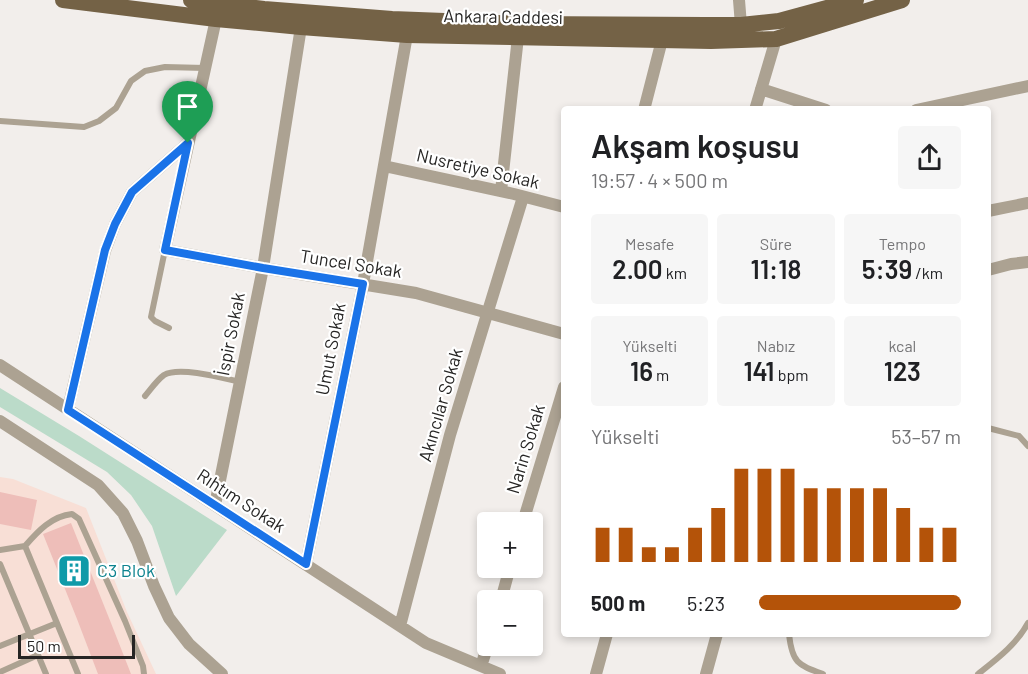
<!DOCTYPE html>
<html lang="tr">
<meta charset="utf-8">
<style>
body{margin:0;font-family:Barlow,sans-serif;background:#f6f6f6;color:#202124;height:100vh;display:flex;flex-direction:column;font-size:22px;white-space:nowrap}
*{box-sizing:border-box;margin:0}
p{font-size:20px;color:#757577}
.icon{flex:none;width:33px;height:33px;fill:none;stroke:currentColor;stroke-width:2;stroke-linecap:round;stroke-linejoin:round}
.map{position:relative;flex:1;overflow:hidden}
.sheet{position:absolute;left:561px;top:106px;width:430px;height:531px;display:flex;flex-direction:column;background:#fff;border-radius:6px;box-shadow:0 3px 9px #0003}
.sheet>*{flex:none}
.buttons{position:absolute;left:477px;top:512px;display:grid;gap:12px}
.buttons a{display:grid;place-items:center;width:66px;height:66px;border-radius:6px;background:#fff;box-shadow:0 3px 9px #0003;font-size:30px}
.scale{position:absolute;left:18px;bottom:15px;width:117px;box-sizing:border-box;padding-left:6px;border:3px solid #262524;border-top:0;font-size:16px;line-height:21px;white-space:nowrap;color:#262524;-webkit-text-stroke:4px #fff;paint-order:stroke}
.pin{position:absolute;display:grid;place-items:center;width:51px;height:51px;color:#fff;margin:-62px -26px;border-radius:50% 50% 50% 0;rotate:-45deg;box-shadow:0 0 6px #0007}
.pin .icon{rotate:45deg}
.round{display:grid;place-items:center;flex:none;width:63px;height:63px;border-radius:6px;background:#f6f6f6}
.head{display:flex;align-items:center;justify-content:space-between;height:102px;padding:0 30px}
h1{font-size:33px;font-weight:600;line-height:45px}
.metrics{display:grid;grid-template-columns:repeat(3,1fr);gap:9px;height:102px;padding:6px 30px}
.metrics div{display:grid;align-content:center;border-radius:6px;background:#f6f6f6;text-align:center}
.metrics b{font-size:26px;font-weight:600}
.metrics small{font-size:16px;font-weight:400}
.metrics p{font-size:16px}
.chart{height:168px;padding:12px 30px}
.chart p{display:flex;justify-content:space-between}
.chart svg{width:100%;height:108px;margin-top:6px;stroke:#b45309;stroke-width:6}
ul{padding:0 30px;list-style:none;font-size:20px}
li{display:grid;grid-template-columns:96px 72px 1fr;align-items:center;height:45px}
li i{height:15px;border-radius:8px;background:#b45309}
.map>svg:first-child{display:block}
.industrial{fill:#f8dfd6}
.green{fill:#bbdbc9}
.building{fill:#eebeb9}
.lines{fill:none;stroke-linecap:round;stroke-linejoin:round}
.service{stroke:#aca292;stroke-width:6}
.minor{stroke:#aca292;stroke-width:12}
.primary{stroke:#746246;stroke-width:16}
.route-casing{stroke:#fff;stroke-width:12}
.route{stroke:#1a73e8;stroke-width:8}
.labels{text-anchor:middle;stroke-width:4.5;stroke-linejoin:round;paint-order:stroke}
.street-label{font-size:18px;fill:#262524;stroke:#fff}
.culture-label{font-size:18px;fill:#0d838f;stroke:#fff;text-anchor:start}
</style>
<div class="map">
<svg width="1028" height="674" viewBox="0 0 1028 674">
<rect width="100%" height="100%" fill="#f2eeeb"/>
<path class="industrial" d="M 0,477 L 13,479 L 86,508 L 127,612 L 156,674 L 0,674 Z"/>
<path class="green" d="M 0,388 L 79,436 L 227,530 L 176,596 L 152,526 L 131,495 L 107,472 L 0,407 Z"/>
<path class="building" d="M 0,492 L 37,500 L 31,530 L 0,524 Z
M 71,523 L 111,623 L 131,674 L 98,674 L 77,619 L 43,534 Z"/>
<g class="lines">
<path class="service" d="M 0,121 L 84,127 L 99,121 L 116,108 L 131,81 L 145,71 L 165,67 L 205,68
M 165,250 L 151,317 L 155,321 L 169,328
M 145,396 C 151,389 157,380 164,375 C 179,366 223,378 240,382
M 988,428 L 1019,436 L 1028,446
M 25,546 C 38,531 52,516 72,514 L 79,519 L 125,621 L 143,666 L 144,674
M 0,550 L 25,546 L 78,674
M 0,564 L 46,674
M 789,634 C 792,663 798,665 823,674
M 0,646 L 57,623
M 0,672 L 38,655
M 978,674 C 997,659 1016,645 1028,623"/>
<path class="minor" d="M 739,0 L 741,25
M 216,19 L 165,250 L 263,268 L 416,293 L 564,334
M 761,89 L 826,110
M 644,110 L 662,40
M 755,110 L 776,39
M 916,110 L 1028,86
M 384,166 L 514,194 L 564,207
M 501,191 L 518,37
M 988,211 L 1028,203
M 988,270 L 1011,264 L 1028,262
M 0,365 L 426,643 L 500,674
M 68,409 L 105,251 L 115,224 L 132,192 L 188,143
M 0,421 L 98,485 L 123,513 L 137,541 L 154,586 L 169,618 L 189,644 L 222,674
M 215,505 L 263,268 L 301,27
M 523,522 L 564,387
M 306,564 L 363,284 L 407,35
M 501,600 L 510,567
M 400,626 L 450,435 L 523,197
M 481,666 L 488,645
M 596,674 L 607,634
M 706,674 L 717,634"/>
<path class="primary" d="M 63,0 L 216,19 L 301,27 L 407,35 L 711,41 L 776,39 L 902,0
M 191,0 L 264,9 L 392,19 L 521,24 L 705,25 L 741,25 L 779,21 L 856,0"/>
</g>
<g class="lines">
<g class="route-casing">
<path id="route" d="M 188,143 L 165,250 L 263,268 L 363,284 L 306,564 L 68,410 L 105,250 L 115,224 L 132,192 Z"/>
</g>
<use href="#route" class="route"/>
</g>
<defs>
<g id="building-square" transform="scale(1.725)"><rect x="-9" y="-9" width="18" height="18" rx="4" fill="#0f9aa8" stroke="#fff"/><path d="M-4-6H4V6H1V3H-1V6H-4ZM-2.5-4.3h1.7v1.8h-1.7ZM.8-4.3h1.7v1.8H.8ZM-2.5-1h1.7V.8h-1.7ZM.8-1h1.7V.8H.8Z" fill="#fff"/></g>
</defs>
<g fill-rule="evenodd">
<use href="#building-square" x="74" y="571"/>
</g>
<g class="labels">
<g class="street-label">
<text transform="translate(503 17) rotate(1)" y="6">Ankara Caddesi</text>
<text transform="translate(478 169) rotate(13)" y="6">Nusretiye Sokak</text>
<text transform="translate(351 264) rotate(9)" y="6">Tuncel Sokak</text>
<text transform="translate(231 334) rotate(-79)" y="6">İspir Sokak</text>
<text transform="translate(331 349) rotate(-79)" y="6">Umut Sokak</text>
<text transform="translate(441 405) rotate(-74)" y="6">Akıncılar Sokak</text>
<text transform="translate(526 449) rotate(-73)" y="6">Narin Sokak</text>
<text transform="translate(241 501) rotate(33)" y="6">Rıhtım Sokak</text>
</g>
<g class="culture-label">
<text x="97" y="577">C3 Blok</text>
</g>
</g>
</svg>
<div class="buttons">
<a>+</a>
<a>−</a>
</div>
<div class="scale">50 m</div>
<div class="pin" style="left:188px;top:143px;background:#1e9e55"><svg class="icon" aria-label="arrive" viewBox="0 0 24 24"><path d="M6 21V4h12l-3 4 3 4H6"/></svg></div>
<section class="sheet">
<div class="head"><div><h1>Akşam koşusu</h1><p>19:57 · 4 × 500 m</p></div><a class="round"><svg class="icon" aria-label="share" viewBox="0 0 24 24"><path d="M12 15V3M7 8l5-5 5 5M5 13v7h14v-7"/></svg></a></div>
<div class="metrics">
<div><p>Mesafe</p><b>2.00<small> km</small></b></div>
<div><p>Süre</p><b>11:18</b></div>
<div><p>Tempo</p><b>5:39<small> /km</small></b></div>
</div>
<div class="metrics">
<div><p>Yükselti</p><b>16<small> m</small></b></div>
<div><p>Nabız</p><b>141<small> bpm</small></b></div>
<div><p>kcal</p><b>123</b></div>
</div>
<div class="chart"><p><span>Yükselti</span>53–57 m</p>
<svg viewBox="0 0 160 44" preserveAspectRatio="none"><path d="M5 44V30M15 44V30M25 44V38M35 44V38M45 44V30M55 44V22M65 44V6M75 44V6M85 44V6M95 44V14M105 44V14M115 44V14M125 44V14M135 44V22M145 44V30M155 44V30"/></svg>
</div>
<ul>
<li><b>500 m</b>5:23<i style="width:100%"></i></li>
</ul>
</section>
</div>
